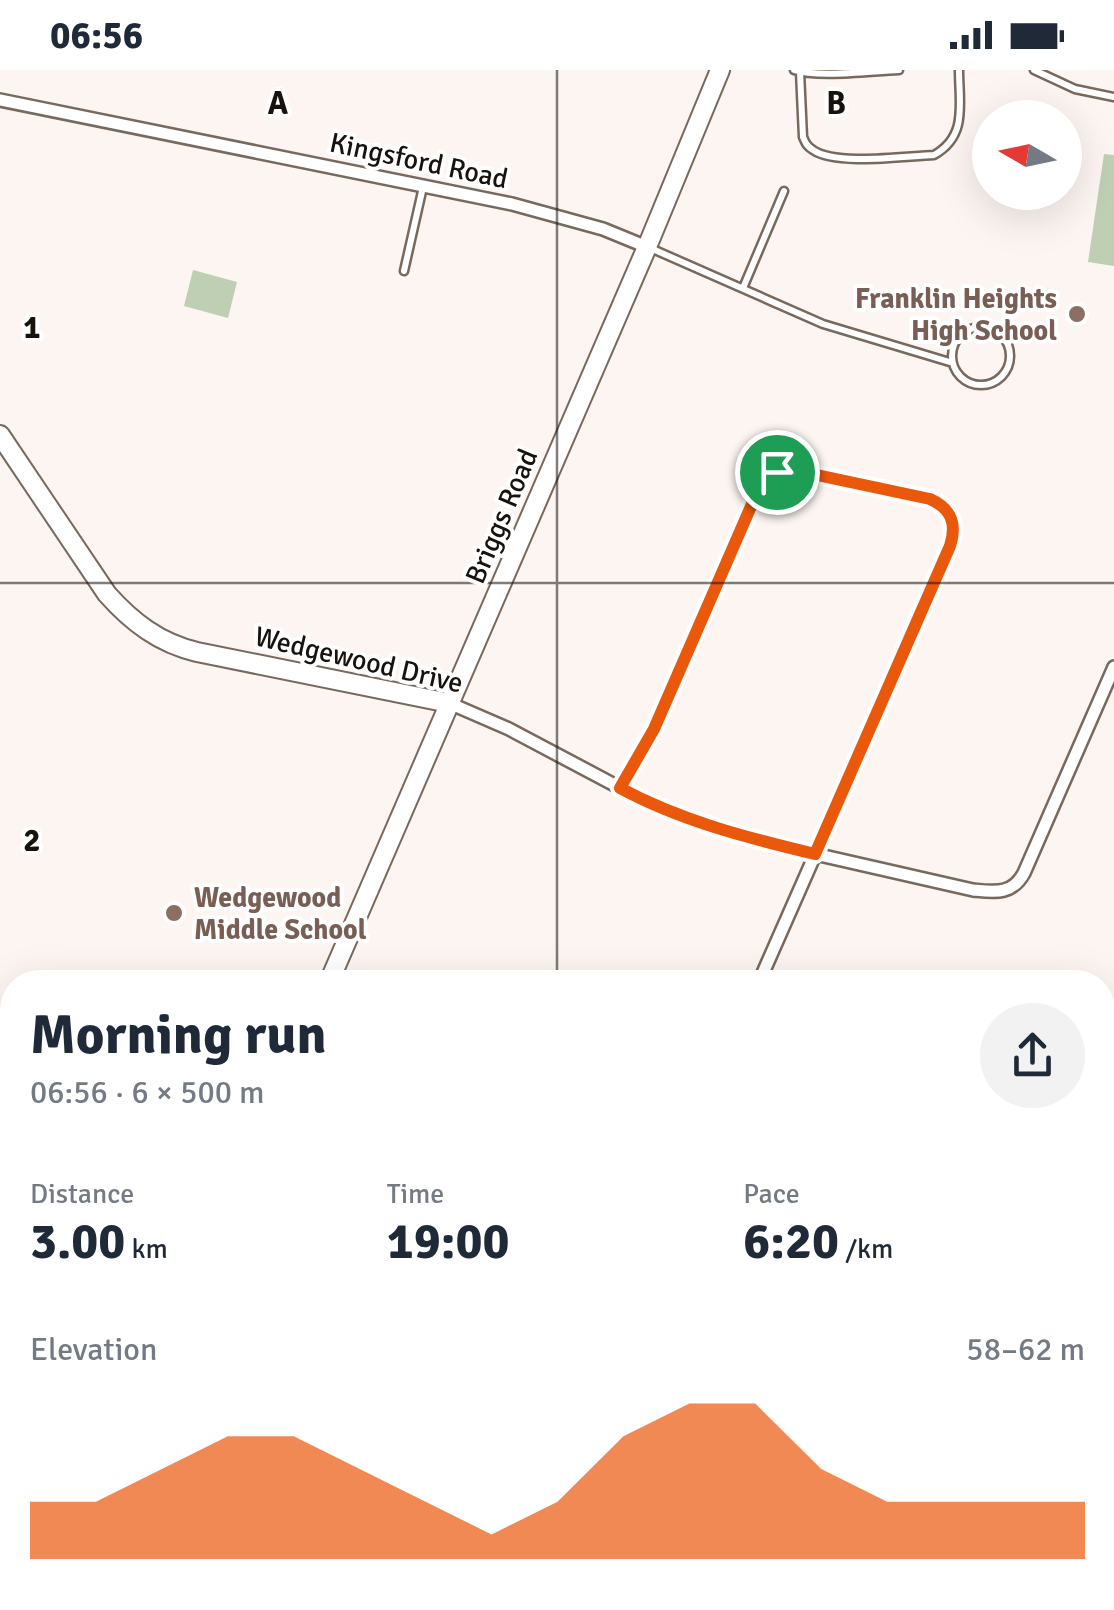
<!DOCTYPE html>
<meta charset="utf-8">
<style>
body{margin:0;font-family:Signika,sans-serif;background:#f2f2f3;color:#1f2937;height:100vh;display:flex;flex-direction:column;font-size:38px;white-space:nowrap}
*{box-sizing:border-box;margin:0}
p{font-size:32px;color:#747a83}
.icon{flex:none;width:55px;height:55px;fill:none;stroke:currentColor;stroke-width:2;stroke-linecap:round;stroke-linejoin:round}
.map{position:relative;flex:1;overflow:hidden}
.details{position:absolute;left:0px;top:900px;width:1115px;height:640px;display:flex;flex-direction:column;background:#fff;border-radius:40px 40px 0 0;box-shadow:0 10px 40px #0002}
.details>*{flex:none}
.needle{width:65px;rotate:279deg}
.controls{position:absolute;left:972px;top:30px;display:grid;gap:20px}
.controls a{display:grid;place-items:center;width:110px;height:110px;border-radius:50%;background:#fff;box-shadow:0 10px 40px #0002;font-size:50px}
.pin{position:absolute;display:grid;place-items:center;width:85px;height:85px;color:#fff;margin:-42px;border:5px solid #fff;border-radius:50%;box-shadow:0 2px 10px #0007}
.round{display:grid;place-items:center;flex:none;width:105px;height:105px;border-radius:52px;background:#f2f2f3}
.headline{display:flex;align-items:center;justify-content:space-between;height:170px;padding:0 30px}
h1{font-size:55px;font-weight:700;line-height:75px}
.stats{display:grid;grid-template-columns:repeat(3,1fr);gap:15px;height:170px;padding:10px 30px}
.stats div{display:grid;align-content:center}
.stats b{font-size:50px;font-weight:700}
.stats small{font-size:28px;font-weight:400}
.stats p{font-size:28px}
.chart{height:280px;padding:20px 30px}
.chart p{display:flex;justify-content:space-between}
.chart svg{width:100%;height:180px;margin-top:10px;fill:#ea580c;opacity:.7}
.status{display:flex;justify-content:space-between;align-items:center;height:70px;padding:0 50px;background:#fff;direction:ltr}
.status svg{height:28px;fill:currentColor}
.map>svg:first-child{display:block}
.green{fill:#becfb4}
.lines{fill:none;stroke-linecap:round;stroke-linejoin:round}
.lane-casing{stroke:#78695e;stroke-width:11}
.street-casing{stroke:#78695e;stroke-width:16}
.secondary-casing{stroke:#78695e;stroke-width:22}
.lane{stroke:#fff;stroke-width:6}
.street{stroke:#fff;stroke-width:11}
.secondary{stroke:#fff;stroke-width:18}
.route-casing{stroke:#fff;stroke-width:20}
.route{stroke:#ea580c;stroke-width:12}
.grid{fill:none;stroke:#18120e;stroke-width:2.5;stroke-opacity:0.55}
.education-dot{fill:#8d6e63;stroke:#fff;stroke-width:4}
.labels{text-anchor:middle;stroke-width:8;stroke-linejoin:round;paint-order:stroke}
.street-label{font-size:28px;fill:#18120e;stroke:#fff}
.education-label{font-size:28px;font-weight:bold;fill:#785e54;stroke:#fff;text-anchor:end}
.grid-label{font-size:32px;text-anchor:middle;font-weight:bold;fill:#18120e;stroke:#fff;stroke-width:8;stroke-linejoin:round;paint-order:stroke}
</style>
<div class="status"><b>06:56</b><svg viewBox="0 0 49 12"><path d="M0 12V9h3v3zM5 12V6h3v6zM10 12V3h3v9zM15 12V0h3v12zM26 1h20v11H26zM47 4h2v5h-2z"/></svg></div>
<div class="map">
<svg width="1114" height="1540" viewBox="0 0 1114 1540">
<rect width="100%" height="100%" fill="#fcf5f1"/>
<path class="green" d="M 1104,84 L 1114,85 L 1114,196 L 1088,192 Z
M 193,200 L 237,212 L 228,248 L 184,236 Z"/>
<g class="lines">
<g class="lane-casing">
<path id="lane" d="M 794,0 C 818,8 871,1 899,0
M 1034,0 L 1075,19 L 1114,27
M 800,2 L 803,67 C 806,74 807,76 813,80 C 836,96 905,86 934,85 C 968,66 959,34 959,0
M 648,177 L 823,254 L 953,293
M 404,201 L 423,117
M 743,218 L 784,121
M952 286a29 29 0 1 1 58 0a29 29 0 1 1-58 0Z"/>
</g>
<g class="street-casing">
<path id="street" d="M 0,30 L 512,134 L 603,159 L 647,177
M 449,633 L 509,659 L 641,729 L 717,759 L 815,784 L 973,820 C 995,822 1012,825 1024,803 L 1114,597
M 620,718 C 677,624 715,519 759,418 C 770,403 780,400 798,401 L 918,426 C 947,433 959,446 951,476 L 759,912
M 1102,1075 L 1114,1078
M 0,1091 L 12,1093
M 1102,1133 L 1114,1107
M 1102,1275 L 1114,1278
M 0,1328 L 12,1337
M 1102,1480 L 1114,1483
M 496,1528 L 544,1540
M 222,1540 L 227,1528
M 437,1540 L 442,1528
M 928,1540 L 933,1528"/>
</g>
<g class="secondary-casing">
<path id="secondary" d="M 0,365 L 107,524 C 132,552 159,573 197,582 L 449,633
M 329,912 L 647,177 L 720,0
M 0,1480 L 12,1445"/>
</g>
<use href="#lane" class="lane"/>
<use href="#street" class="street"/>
<use href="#secondary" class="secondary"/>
</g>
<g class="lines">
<g class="route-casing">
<path id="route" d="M 784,400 L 798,401 L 930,429 C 952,439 957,454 950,476 L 815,784 C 748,768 681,751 620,718 L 654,659 L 759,418 L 771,405 Z"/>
</g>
<use href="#route" class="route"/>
</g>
<path class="grid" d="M 557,0 L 557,912M 0,513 L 1114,513M 0,1027 L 12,1027M 1102,1027 L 1114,1027M 557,1528 L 557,1540"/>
<g class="education-dot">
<circle cx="1077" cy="244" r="10"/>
<circle cx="174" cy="843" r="10"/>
</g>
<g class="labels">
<g class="street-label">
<text transform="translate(419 90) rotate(12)" y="10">Kingsford Road</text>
<text transform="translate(501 446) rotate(-67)" y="10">Briggs Road</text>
<text transform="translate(359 589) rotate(13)" y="10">Wedgewood Drive</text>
</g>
<g class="education-label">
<text x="1057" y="238">Franklin Heights<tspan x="1057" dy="32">High School</tspan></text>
<text x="194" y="837" text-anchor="start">Wedgewood<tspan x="194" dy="32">Middle School</tspan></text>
</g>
</g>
<g class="grid-label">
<text x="278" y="44">A</text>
<text x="836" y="44">B</text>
<text x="32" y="268">1</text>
<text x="32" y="781">2</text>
</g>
</svg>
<div class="controls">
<a><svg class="needle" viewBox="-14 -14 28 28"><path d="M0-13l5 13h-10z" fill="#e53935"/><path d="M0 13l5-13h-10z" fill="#747a83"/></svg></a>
</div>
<div class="pin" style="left:777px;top:402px;background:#1e9e55"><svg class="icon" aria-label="arrive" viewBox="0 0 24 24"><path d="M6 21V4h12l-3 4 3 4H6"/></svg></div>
<section class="details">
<div class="headline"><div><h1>Morning run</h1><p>06:56 · 6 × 500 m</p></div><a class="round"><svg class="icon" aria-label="share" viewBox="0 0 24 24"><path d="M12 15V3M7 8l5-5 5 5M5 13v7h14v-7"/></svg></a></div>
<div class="stats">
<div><p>Distance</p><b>3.00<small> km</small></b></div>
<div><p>Time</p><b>19:00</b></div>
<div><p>Pace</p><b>6:20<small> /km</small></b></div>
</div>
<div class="chart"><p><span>Elevation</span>58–62 m</p>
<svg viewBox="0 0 160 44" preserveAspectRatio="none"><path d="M0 44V30L10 30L20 22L30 14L40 14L50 22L60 30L70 38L80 30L90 14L100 6L110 6L120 22L130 30L140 30L150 30L160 30V44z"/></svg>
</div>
</section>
</div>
